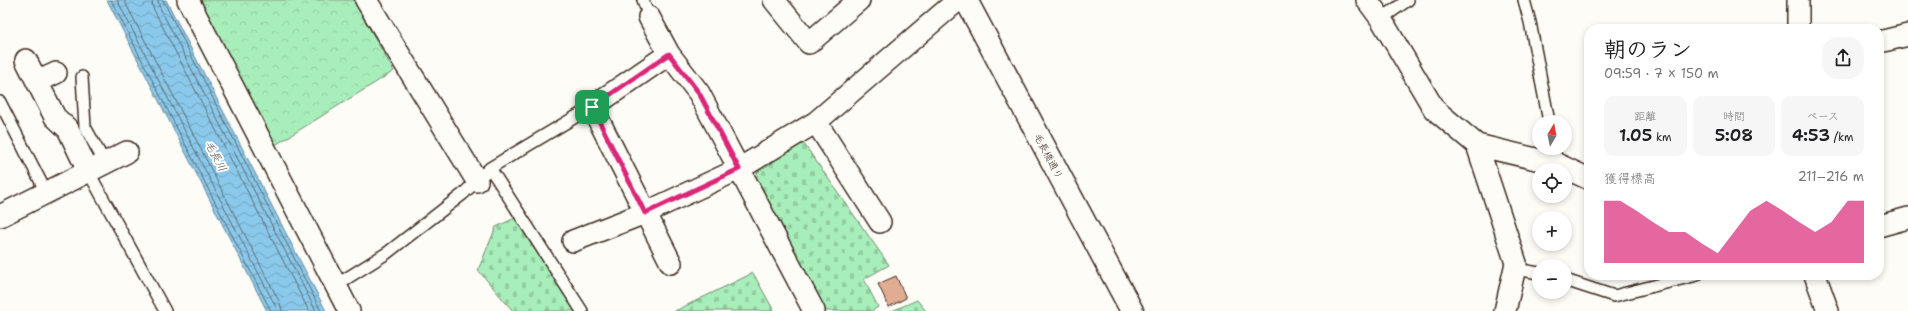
<!DOCTYPE html>
<html lang="ja">
<meta charset="utf-8">
<style>
body{margin:0;font-family:"Shantell Sans","Klee One",sans-serif;background:#f6f6f6;color:#202124;height:100vh;display:flex;flex-direction:column;font-size:15px;white-space:nowrap}
*{box-sizing:border-box;margin:0}
p{font-size:13px;color:#757577}
.icon{flex:none;width:22px;height:22px;fill:none;stroke:currentColor;stroke-width:2;stroke-linecap:round;stroke-linejoin:round}
.map{position:relative;flex:1;overflow:hidden}
.panel{position:absolute;left:1584px;top:24px;width:300px;height:256px;display:flex;flex-direction:column;background:#fff;border-radius:16px;box-shadow:0 2px 6px #0003}
.panel>*{flex:none}
.needle{width:26px;rotate:10deg}
.controls{position:absolute;left:1532px;top:115px;display:grid;gap:8px}
.controls a{display:grid;place-items:center;width:40px;height:40px;border-radius:50%;background:#fff;box-shadow:0 2px 6px #0003;font-size:20px}
.pin{position:absolute;display:grid;place-items:center;width:34px;height:34px;color:#fff;margin:-17px;border-radius:8px;box-shadow:0 2px 6px #0006}
.round{display:grid;place-items:center;flex:none;width:42px;height:42px;border-radius:16px;background:#f6f6f6}
.headline{display:flex;align-items:center;justify-content:space-between;height:68px;padding:0 20px}
h1{font-size:22px;font-weight:600;line-height:30px}
.metrics{display:grid;grid-template-columns:repeat(3,1fr);gap:6px;height:68px;padding:4px 20px}
.metrics div{display:grid;align-content:center;border-radius:10px;background:#f6f6f6;text-align:center}
.metrics b{font-size:17px;font-weight:600}
.metrics small{font-size:11px;font-weight:400}
.metrics p{font-size:11px}
.chart{height:112px;padding:8px 20px}
.chart p{display:flex;justify-content:space-between}
.chart svg{width:100%;height:72px;margin-top:4px;fill:#db2777;opacity:.7}
.map>svg:first-child{display:block}
.cemetery{fill:url(#cemetery-stones);stroke:#728c6c}
.park{fill:url(#park-crowns);stroke:#728c6c}
.water{fill:url(#water-waves);stroke:#6a8999}
.lines{fill:none;stroke-linecap:round;stroke-linejoin:round}
.shore{stroke:#5b6a70;stroke-width:1}
.building{fill:#e0ad93;stroke:#3b2a1e}
.lane-casing{stroke:#3b2a1e;stroke-width:14}
.street-casing{stroke:#3b2a1e;stroke-width:24}
.secondary-casing{stroke:#3b2a1e;stroke-width:25}
.lane{stroke:#fdfcf7;stroke-width:11}
.street{stroke:#fdfcf7;stroke-width:21}
.secondary{stroke:#fdfcf7;stroke-width:22}
.route-casing{stroke:#fff;stroke-width:8}
.route{stroke:#db2777;stroke-width:5}
.labels{text-anchor:middle;stroke-width:4;stroke-linejoin:round;paint-order:stroke}
.street-label{font-size:10px;fill:#3b2a1e;stroke:#fdfcf7}
.water-label{font-size:11px;font-style:italic;fill:#535a5c;stroke:#fdfcf7}
</style>
<div class="map">
<svg width="1908" height="311" viewBox="0 0 1908 311">
<defs>
<pattern id="cemetery-stones" width="16" height="16" patternUnits="userSpaceOnUse"><rect width="16" height="16" fill="#a8eebb"/><path d="M2 7V4a2 2 0 0 1 4 0v3zM10 15v-3a2 2 0 0 1 4 0v3z" fill="#92cca0"/></pattern>
<pattern id="park-crowns" width="20" height="18" patternUnits="userSpaceOnUse"><rect width="20" height="18" fill="#a8eebb"/><path d="M2 6a3 3 0 1 1 6 0M12 15a3 3 0 1 1 6 0" fill="none" stroke="#92cca0"/></pattern>
<pattern id="water-waves" width="16" height="10" patternUnits="userSpaceOnUse"><rect width="16" height="10" fill="#8ac9eb"/><path d="M0 5q4-4 8 0t8 0" fill="none" stroke="#72a3be"/></pattern>
</defs>
<rect width="100%" height="100%" fill="#fdfcf7"/>
<filter id="ink" filterUnits="userSpaceOnUse"><feTurbulence type="fractalNoise" baseFrequency=".025" numOctaves="2"/><feDisplacementMap in="SourceGraphic" scale="8" xChannelSelector="R" yChannelSelector="G"/><feConvolveMatrix kernelMatrix="1 2 1 2 8 2 1 2 1" color-interpolation-filters="sRGB"/></filter>
<g filter="url(#ink)">
<path class="cemetery" d="M 797,143 L 804,144 L 889,265 L 864,279 L 878,307 L 872,311 L 826,311 L 756,181 L 758,171 Z
M 517,217 L 577,311 L 513,311 L 478,270 L 496,227 Z
M 753,273 L 774,311 L 675,311 Z
M 917,300 L 926,311 L 892,311 Z"/>
<path class="park" d="M 197,0 L 353,0 L 394,71 L 272,147 Z"/>
<path class="water" d="M 107,0 L 166,0 L 326,311 L 267,311 Z"/>
<g class="lines">
<path class="shore" d="M 111,0 L 271,311
M 117,0 L 275,305 L 276,311
M 124,0 L 280,303 L 282,311
M 152,0 L 153,8 L 309,311
M 158,0 L 159,6 L 316,311
M 163,0 L 321,311"/>
</g>
<path class="building" d="M 896,276 L 906,298 L 889,307 L 878,284 Z"/>
<g class="lines">
<g class="lane-casing">
<path id="lane" d="M 643,0 L 649,17
M 1524,0 L 1530,22 L 1549,122
M 1381,19 L 1408,0
M 82,77 L 85,127 L 105,163
M 0,102 L 46,192
M 1554,148 L 1557,164
M 490,168 L 582,311
M 88,171 L 165,311
M 1515,269 L 1539,273
M 1565,280 L 1614,296 L 1697,275
M 336,285 L 387,253 L 463,194 L 490,168 L 592,107"/>
</g>
<g class="street-casing">
<path id="street" d="M 188,0 L 349,311
M 366,0 L 477,181
M 774,0 L 809,43 L 859,0
M 1367,0 L 1381,19 L 1434,109 L 1477,145 L 1516,263 L 1505,311
M 649,17 L 669,54 L 699,93 L 814,311
M 1798,29 L 1798,0
M 1879,42 L 1908,35
M 669,54 L 592,107 L 671,263
M 26,60 L 55,117 L 68,129 L 88,171
M 37,82 L 56,73
M 816,122 L 880,222
M 1477,145 L 1557,164 L 1589,179
M 0,216 L 127,152
M 1879,226 L 1908,218
M 573,241 L 645,213 L 739,169 L 816,122 L 958,0
M 1815,275 L 1828,311"/>
</g>
<g class="secondary-casing">
<path id="secondary" d="M 966,0 L 1132,311"/>
</g>
<use href="#lane" class="lane"/>
<use href="#street" class="street"/>
<use href="#secondary" class="secondary"/>
</g>
</g>
<g class="lines" filter="url(#ink)">
<g class="route-casing">
<path id="route" d="M 669,54 L 699,93 L 739,169 L 645,213 L 592,107 Z"/>
</g>
<use href="#route" class="route"/>
</g>
<g class="labels">
<g class="street-label">
<text transform="translate(1049 156) rotate(62)" y="4">毛長橋通り</text>
</g>
<g class="water-label">
<text transform="translate(216 156) rotate(62)" y="4">毛長川</text>
</g>
</g>
</svg>
<div class="controls">
<a><svg class="needle" viewBox="-14 -14 28 28"><path d="M0-13l5 13h-10z" fill="#e53935"/><path d="M0 13l5-13h-10z" fill="#757577"/></svg></a>
<a><svg class="icon" aria-label="locate" viewBox="0 0 24 24"><circle cx="12" cy="12" r="6"/><path d="M12 2v4M12 18v4M2 12h4M18 12h4"/></svg></a>
<a>+</a>
<a>−</a>
</div>
<div class="pin" style="left:592px;top:107px;background:#1e9e55"><svg class="icon" aria-label="arrive" viewBox="0 0 24 24"><path d="M6 21V4h12l-3 4 3 4H6"/></svg></div>
<section class="panel">
<div class="headline"><div><h1>朝のラン</h1><p>09:59 · 7 × 150 m</p></div><a class="round"><svg class="icon" aria-label="share" viewBox="0 0 24 24"><path d="M12 15V3M7 8l5-5 5 5M5 13v7h14v-7"/></svg></a></div>
<div class="metrics">
<div><p>距離</p><b>1.05<small> km</small></b></div>
<div><p>時間</p><b>5:08</b></div>
<div><p>ペース</p><b>4:53<small> /km</small></b></div>
</div>
<div class="chart"><p><span>獲得標高</span>211–216 m</p>
<svg viewBox="0 0 160 44" preserveAspectRatio="none"><path d="M0 44V6L10 6L20 12L30 19L40 25L50 25L60 32L70 38L80 25L90 12L100 6L110 12L120 19L130 25L140 19L150 6L160 6V44z"/></svg>
</div>
</section>
</div>
